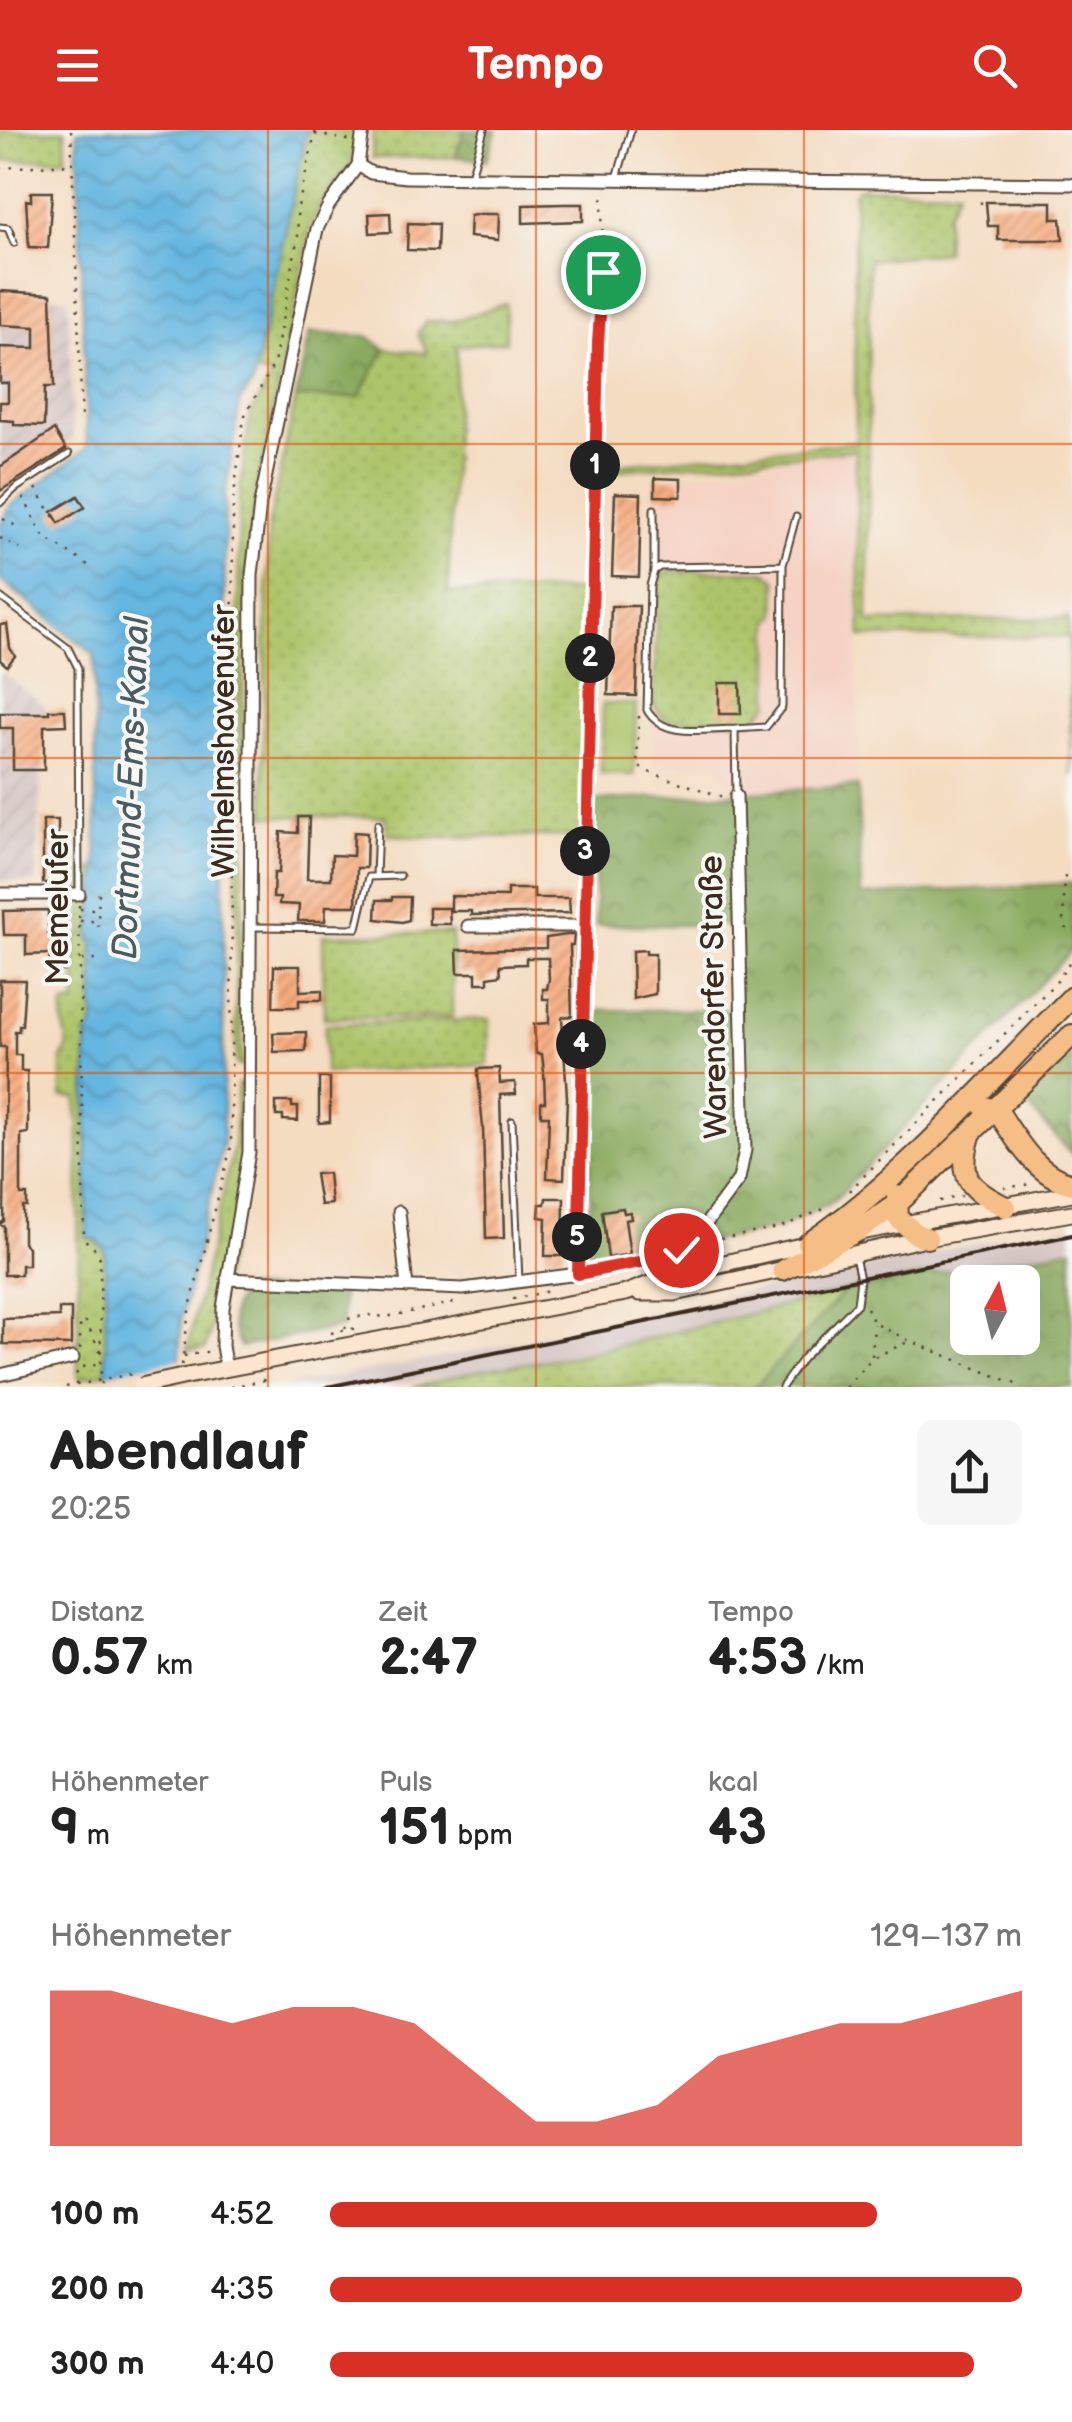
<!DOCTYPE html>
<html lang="de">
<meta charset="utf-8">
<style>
body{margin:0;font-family:"Balsamiq Sans",sans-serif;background:#f6f6f6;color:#222;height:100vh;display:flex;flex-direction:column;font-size:38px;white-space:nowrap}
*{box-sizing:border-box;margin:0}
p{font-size:32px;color:#767676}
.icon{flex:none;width:55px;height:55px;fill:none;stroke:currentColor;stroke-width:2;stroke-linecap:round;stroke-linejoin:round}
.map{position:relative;height:1257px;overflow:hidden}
.details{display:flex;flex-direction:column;background:#fff;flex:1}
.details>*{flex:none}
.needle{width:65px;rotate:7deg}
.controls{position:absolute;left:950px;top:1135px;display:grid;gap:20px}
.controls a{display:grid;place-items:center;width:90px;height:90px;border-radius:15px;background:#fff;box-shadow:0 10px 40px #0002;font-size:50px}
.pin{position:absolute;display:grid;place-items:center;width:85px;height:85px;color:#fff;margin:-42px;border:5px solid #fff;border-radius:50%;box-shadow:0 2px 10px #0007}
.km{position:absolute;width:50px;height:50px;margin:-25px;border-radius:50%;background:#222;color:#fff;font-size:28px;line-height:50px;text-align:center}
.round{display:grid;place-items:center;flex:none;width:105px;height:105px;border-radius:15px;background:#f6f6f6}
.summary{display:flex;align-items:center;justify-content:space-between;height:170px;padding:0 50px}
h1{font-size:55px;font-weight:700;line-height:75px}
.metrics{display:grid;grid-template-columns:repeat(3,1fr);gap:15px;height:170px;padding:10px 50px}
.metrics div{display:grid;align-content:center}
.metrics b{font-size:50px;font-weight:700}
.metrics small{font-size:28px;font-weight:400}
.metrics p{font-size:28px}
.chart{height:280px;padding:20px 50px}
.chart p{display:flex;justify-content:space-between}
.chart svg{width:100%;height:180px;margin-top:10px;fill:#d93025;opacity:.7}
ul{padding:0 50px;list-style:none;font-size:32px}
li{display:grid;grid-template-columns:160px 120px 1fr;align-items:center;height:75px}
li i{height:25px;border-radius:12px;background:#d93025}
header{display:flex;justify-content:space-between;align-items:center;height:130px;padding:0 50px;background:#d93025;color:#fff;font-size:45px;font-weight:700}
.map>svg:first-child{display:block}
.built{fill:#f5d2c3}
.industrial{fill:url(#industrial-furrows)}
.railway{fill:#d1bfbd}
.grass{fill:url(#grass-dots);stroke:#747844;stroke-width:2.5}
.forest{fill:url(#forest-crowns);stroke:#626a3e;stroke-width:2.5;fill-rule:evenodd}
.park{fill:#adc56b;stroke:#747844;stroke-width:2.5}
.water{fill:url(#water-waves);stroke:#50707f;stroke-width:2.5}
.pier{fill:#f4dcc1}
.building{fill:url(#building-hatch)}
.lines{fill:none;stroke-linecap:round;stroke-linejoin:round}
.lane-casing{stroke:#574536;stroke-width:9}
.street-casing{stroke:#574536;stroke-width:15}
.secondary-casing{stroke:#574536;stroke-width:19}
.highway-casing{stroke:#574536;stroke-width:24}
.path{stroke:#574536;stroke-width:2.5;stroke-dasharray:2.5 8;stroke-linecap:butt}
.lane{stroke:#fff;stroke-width:5}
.street{stroke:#fff;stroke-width:11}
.secondary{stroke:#fbe5cf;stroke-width:15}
.highway{stroke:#f6be87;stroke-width:20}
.rail{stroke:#3b2a1e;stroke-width:4}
.secondary-bridge-casing{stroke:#574536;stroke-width:19;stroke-linecap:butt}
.path-bridge{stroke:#574536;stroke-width:2.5;stroke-dasharray:2.5 8;stroke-linecap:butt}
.secondary-bridge{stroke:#fbe5cf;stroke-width:15}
.route-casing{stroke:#fff;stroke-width:20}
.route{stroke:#d93025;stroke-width:12}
.grid{fill:none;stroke:#d7540e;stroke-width:2.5;stroke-opacity:0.55}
.labels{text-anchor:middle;stroke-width:8;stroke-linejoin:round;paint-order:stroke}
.street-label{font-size:32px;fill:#3b2a1e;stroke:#f6f6f2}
.water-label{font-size:35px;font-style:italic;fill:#4a5b62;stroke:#f6f6f2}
</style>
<header><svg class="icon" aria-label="menu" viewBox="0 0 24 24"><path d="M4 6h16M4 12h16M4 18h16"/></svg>Tempo<svg class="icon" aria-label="search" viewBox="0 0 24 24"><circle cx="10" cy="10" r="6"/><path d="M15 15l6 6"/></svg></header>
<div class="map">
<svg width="1072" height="1257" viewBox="0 0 1072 1257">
<defs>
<pattern id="industrial-furrows" width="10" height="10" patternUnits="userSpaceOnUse" patternTransform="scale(2.5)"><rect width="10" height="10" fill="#d1bfbd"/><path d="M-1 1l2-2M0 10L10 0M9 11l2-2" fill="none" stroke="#b4a4a2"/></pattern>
<pattern id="grass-dots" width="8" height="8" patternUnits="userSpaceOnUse" patternTransform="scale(2.5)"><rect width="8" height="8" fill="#adc56b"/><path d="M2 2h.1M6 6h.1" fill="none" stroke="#96a95c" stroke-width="1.8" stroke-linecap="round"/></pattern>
<pattern id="forest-crowns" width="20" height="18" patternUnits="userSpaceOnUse" patternTransform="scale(2.5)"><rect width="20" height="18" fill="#8aaa5f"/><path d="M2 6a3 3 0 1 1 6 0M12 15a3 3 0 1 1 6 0" fill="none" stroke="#728b4e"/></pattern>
<pattern id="water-waves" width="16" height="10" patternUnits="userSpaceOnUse" patternTransform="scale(2.5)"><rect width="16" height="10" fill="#65b6e0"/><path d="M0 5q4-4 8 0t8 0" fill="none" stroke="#5494b5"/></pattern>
<pattern id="building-hatch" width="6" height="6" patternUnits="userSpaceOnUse" patternTransform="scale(2.5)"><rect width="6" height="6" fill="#f8ac7e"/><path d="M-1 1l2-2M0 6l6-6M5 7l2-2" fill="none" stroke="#ca8c67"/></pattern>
</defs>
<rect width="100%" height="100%" fill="#f6f6f2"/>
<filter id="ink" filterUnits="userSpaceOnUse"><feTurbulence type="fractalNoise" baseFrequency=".01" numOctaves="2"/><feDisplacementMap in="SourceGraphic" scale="20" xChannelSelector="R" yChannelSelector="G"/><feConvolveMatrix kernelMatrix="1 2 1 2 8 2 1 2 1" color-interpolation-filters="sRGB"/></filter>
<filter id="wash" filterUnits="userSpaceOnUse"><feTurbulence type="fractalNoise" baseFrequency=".0048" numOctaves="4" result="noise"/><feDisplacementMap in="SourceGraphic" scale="40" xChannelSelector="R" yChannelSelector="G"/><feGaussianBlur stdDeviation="2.25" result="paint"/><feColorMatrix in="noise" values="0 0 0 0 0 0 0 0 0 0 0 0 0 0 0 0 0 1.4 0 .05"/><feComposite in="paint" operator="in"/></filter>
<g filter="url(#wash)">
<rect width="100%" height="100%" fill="#f4dcc1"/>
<path class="built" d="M 856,320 L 858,656 L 729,666 L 729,652 L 716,636 L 653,636 L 655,349 Z"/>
<path class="industrial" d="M 0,162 L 68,168 L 73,310 L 18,353 L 0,362 Z
M 0,541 L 45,576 L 35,753 L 0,750 Z"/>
<path class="railway" d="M 1072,1096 L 1072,1116 L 845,1161 L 576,1226 L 380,1257 L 281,1257 L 459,1224 L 936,1122 Z"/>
<path class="grass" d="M 0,0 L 65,0 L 66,29 L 0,31 Z
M 307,0 L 357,0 L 352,33 L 323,72 L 311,96 L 255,371 L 247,434 L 244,514 L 242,936 L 236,934 L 239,368 L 250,286 L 272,246 L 255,243 Z
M 373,0 L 464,0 L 456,27 L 372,28 Z
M 859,58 L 958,60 L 947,84 L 945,122 L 869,130 L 868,492 L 1068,488 L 1068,507 L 1072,508 L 1072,646 L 1068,507 L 861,507 L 855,320 L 601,342 L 601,336 L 856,312 L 854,64 Z
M 506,173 L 506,211 L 457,216 L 448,463 L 587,460 L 582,706 L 413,707 L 388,704 L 385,687 L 265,686 L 263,609 L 269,393 L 296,268 L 359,267 L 385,219 L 427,223 L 418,203 L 426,191 L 454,191 Z
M 669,441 L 766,441 L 777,451 L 776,485 L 770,491 L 770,573 L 752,591 L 664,590 L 654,576 L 658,450 Z
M 82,739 L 97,740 L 90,808 L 93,811 L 94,895 C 76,922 94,1071 97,1111 L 105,1121 L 106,1243 L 79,1248 L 77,1225 L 71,1225 L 71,1215 L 78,1214 L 79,990 L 77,989 L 77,968 L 62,967 L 62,929 L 68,916 L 63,891 L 64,875 L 76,873 L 76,806 L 82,806 Z
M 452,803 L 452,887 L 324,888 L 323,805 Z
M 489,889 L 488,935 L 325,943 L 325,895 Z
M 238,954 L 243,954 L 246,960 L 246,1022 L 228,1126 L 206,1218 L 187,1220 L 234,1015 Z
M 845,1161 L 755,1257 L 413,1257 L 480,1240 L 576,1226 Z"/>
<path class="forest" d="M 464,0 L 496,0 L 487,30 L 456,27 Z
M 309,203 L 367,206 L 385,219 L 359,267 L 296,268 Z
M 858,656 L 861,766 L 1072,753 L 1072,820 L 833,1072 L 779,1098 L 589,1135 L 593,880 L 734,880 L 732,795 L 596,795 L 593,671 Z
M 1072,926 L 1072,1024 L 1024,972 Z
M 1072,1118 L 1072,1257 L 755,1257 L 845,1161 ZM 968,1152 L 1022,1152 L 1022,1208 L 968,1208 Z
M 246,1159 L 342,1160 L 342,1197 L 241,1217 C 228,1196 228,1176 246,1159 Z"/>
<path class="park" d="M 603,573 L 636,574 L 634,645 L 601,644 Z"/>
<path class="water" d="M 77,0 L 307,0 L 253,253 L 240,271 L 225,366 L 223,1014 L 181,1191 L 179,1257 L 106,1257 L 105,1121 L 97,1111 L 87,1108 L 87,905 L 94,895 L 93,811 L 90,808 L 97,740 L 94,524 L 0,450 L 0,395 L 10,376 L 87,318 Z"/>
<path class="pier" d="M 184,1228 L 184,1257 L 101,1257 L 101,1245 Z"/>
<g id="blocks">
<path class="building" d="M 31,62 L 52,62 L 48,118 L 29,117 L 26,70 L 31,71 Z
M 986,72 L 1052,72 L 1052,89 L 1061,89 L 1063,110 L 998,110 L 998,96 L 988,96 Z
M 564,74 L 583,74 L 583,91 L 523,93 L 523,75 Z
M 390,83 L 391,102 L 370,103 L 369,84 Z
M 480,84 L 499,84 L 498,110 L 469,107 L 470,86 Z
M 408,93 L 438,94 L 437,121 L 407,120 Z
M 0,161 L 51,164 L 54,257 L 45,257 L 44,296 L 14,295 L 14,291 L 0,290 L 0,272 L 8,272 L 8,253 L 0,253 L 0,217 L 35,218 L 35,197 L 0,195 Z
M 54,300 L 66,319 L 0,361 L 0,337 Z
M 655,348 L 681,349 L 681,367 L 655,366 Z
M 615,363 L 641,364 L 639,447 L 612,446 Z
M 78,366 L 85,377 L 59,393 L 52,382 Z
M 611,476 L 639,476 L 636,566 L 608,565 Z
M 7,494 L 10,518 L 15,526 L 7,536 L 0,530 L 0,495 Z
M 719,553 L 740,553 L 741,584 L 719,584 Z
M 49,580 L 65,580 L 66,595 L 44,596 L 44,640 L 13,640 L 13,598 L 0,598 L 0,583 L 49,583 Z
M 298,687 L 309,687 L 307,749 L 331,749 L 332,725 L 353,726 L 354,702 L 367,703 L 366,738 L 357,738 L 356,776 L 326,776 L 325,791 L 298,791 L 299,775 L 279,774 L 280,768 L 273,768 L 274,743 L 279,743 L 281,702 L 298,703 Z
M 43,690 L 58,690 L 58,753 L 43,753 Z
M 507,759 L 534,759 L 534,768 L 569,768 L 570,783 L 471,785 L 471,781 L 451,781 L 451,766 L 507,767 Z
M 392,767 L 410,767 L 409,790 L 402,792 L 376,789 L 377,770 L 392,770 Z
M 429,778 L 449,778 L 450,794 L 429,794 Z
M 48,780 L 48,804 L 66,804 L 65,841 L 49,840 L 50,824 L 26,825 L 26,805 L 4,805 L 3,781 Z
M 567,805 L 574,805 L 573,815 L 570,815 L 572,886 L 562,887 L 567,967 L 564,1049 L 547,1048 L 549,986 L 541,986 L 541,972 L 545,972 L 544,942 L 542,924 L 536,924 L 534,894 L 549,893 L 549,869 L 543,869 L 543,859 L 547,859 L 549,849 L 548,828 L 526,828 L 526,834 L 500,835 L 501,845 L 488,847 L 488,853 L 476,853 L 476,843 L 458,843 L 457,820 L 546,818 L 546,808 Z
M 646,820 L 646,824 L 655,824 L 655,864 L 633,869 L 632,821 Z
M 274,836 L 300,836 L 300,861 L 322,860 L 322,870 L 299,870 L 299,877 L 273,877 Z
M 0,850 L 25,850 L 22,895 L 19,895 L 19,901 L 15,901 L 15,925 L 21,925 L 21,941 L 27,941 L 28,985 L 28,1003 L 21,1004 L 21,1065 L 27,1065 L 27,1077 L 23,1077 L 23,1113 L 28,1117 L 28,1135 L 21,1135 L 21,1145 L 4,1145 L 4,1097 L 0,1094 L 4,1091 L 6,917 L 0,917 Z
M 306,902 L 306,921 L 274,922 L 273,903 Z
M 499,938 L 500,953 L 515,952 L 516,964 L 500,965 L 504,1108 L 486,1109 L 483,998 L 478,944 L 478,939 Z
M 319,948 L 330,948 L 330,992 L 319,993 Z
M 276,972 L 292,972 L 292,977 L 298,977 L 298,991 L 283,990 L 283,986 L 276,986 Z
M 328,1043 L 331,1074 L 320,1075 L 315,1044 Z
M 546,1068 L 564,1068 L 563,1126 L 545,1126 L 546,1088 L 539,1087 L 540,1074 L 545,1074 Z
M 623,1078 L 624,1083 L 630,1082 L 631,1089 L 625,1090 L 630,1124 L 608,1128 L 602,1081 Z
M 59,1179 L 71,1179 L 71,1215 L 3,1214 L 3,1189 L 59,1187 Z"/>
</g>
</g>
<g filter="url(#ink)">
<use href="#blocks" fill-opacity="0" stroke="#574536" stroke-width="2.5"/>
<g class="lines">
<g class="lane-casing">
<path id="lane" d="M 471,46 L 484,0
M 617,48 L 631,0
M 0,97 L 8,98 L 14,113
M 0,373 L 15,359 L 69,324
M 783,435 L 796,387
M 654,441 L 654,379
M 0,467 L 68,518 L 78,538 L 79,761
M 735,599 C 706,599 663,609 647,580 L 650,456 L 654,441 L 660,437 L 783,435 L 782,577 L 766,597 L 735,599 L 736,664
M 376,746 L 378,694
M 253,797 L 357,798 L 369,747 L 400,746
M 512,991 L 519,1151
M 782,1257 L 802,1229 L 857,1174 L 860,1149 L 855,1127"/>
</g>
<g class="street-casing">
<path id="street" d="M 358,35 L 371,43 L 406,47 L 1072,54
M 0,764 L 79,764
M 468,796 L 583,796 L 578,1144
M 399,1082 L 407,1157
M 227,1149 L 463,1159 L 578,1144 L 660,1128 L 694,1110 L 739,1049 L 745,1020 L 736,666
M 226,1239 L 222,1216 L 223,1178 L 249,1022 L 252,445 L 260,374 L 317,99 L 329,75 L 358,35 L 363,0
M 0,1245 L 73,1228"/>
</g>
<g class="secondary-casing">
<path id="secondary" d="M 860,1102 L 1072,1063
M 640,1163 L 675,1163 L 927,1108 L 1072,1083
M 187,1246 L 626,1163 L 679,1143 L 819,1112"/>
</g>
<g class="highway-casing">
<path id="highway" d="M 984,977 L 997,980 C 1016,1009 1036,1046 1072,1054
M 970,1006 C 958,1047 968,1059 1006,1077
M 897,1066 L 898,1088 L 916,1104 L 927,1108
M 808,1114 C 905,1048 989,950 1072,867
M 783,1140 L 856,1102 L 897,1074 L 1072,905"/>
</g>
<path class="path" d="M 71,0 L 82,292
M 315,4 L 351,11
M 0,38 L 72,34
M 981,74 L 981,64
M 36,358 L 58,394
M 23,367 L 44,407 L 88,435
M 3,389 L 16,396
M 0,408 L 20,419
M 639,586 L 637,634 L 643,640 L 723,667
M 1065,746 L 1063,794 L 1072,805
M 79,775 L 84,1109 L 94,1118 L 100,1128 L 101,1257
M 80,779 L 97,779
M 584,784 L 598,213 L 603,142 L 602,62
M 80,791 L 97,791
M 98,797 L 99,758
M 82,830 L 101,830
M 1004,1058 L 1031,1054
M 849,1061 L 1058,850 L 1072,828
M 940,1071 L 962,1066
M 710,1111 L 779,1098 L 826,1078
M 513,1169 L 549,1161
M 867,1178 L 874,1193 L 910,1211 L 1023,1257
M 345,1199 L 348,1189 L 369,1185 L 386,1187 L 458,1172
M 331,1203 L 357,1198
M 80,1219 L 80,1197 L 85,1190 L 100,1221
M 184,1226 L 206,1222 L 207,1226
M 872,1226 L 874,1194
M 182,1235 L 189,1181 L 231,1017 L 233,373 L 244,287 L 274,234 L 298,106 L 297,81 L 316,0
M 83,1237 L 100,1234
M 76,1255 L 77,1240
M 66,1257 L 97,1251
M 231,1257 L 264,1250 L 263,1246
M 846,1257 L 872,1228 L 908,1212"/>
<use href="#lane" class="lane"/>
<use href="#street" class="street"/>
<use href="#secondary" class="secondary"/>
<use href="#highway" class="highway"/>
<path class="rail" d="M 327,1257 L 1072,1105"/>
<g class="secondary-bridge-casing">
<path id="secondary-bridge" d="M 141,1256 L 187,1246"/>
</g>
<path class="path-bridge" d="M 97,1251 L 132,1244"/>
<use href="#secondary-bridge" class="secondary-bridge"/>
</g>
</g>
<g class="lines" filter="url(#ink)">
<g class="route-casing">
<path id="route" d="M 603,142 L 598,213 L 578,1144 L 660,1128 L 681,1120"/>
</g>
<use href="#route" class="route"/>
</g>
<path class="grid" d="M 268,0 L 268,1257M 536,0 L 536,1257M 804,0 L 804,1257M 0,314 L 1072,314M 0,628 L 1072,628M 0,943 L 1072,943"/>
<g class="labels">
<g class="street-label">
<text transform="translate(223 611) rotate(-90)" y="11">Wilhelmshavenufer</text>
<text transform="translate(57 777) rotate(-90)" y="11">Memelufer</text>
<text transform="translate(713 867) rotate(-91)" y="11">Warendorfer Straße</text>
</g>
<g class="water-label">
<text transform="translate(130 658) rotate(-88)" y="12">Dortmund-Ems-Kanal</text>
</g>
</g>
</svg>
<div class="controls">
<a><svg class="needle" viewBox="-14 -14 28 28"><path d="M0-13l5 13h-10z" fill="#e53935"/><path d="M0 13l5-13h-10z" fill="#767676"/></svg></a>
</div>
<div class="pin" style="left:603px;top:142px;background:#1e9e55"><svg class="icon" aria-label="arrive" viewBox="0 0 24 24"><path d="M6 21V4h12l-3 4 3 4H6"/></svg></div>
<div class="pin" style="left:681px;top:1120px;background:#d93025"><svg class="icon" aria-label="check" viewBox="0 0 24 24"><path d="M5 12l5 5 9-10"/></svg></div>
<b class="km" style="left:595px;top:335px">1</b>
<b class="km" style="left:590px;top:528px">2</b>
<b class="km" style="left:585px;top:721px">3</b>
<b class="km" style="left:581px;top:914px">4</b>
<b class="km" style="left:577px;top:1107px">5</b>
</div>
<section class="details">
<div class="summary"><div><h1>Abendlauf</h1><p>20:25</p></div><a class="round"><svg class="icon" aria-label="share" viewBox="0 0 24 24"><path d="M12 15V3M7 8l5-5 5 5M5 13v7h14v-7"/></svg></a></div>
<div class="metrics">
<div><p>Distanz</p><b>0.57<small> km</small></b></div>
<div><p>Zeit</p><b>2:47</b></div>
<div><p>Tempo</p><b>4:53<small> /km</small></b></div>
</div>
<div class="metrics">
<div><p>Höhenmeter</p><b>9<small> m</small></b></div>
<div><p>Puls</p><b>151<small> bpm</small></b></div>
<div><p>kcal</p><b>43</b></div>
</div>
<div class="chart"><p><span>Höhenmeter</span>129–137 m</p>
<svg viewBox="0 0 160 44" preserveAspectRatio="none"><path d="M0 44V6L10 6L20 10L30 14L40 10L50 10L60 14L70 26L80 38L90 38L100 34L110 22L120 18L130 14L140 14L150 10L160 6V44z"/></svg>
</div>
<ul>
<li><b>100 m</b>4:52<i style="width:79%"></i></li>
<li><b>200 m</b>4:35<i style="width:100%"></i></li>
<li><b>300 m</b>4:40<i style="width:93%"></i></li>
</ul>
</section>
